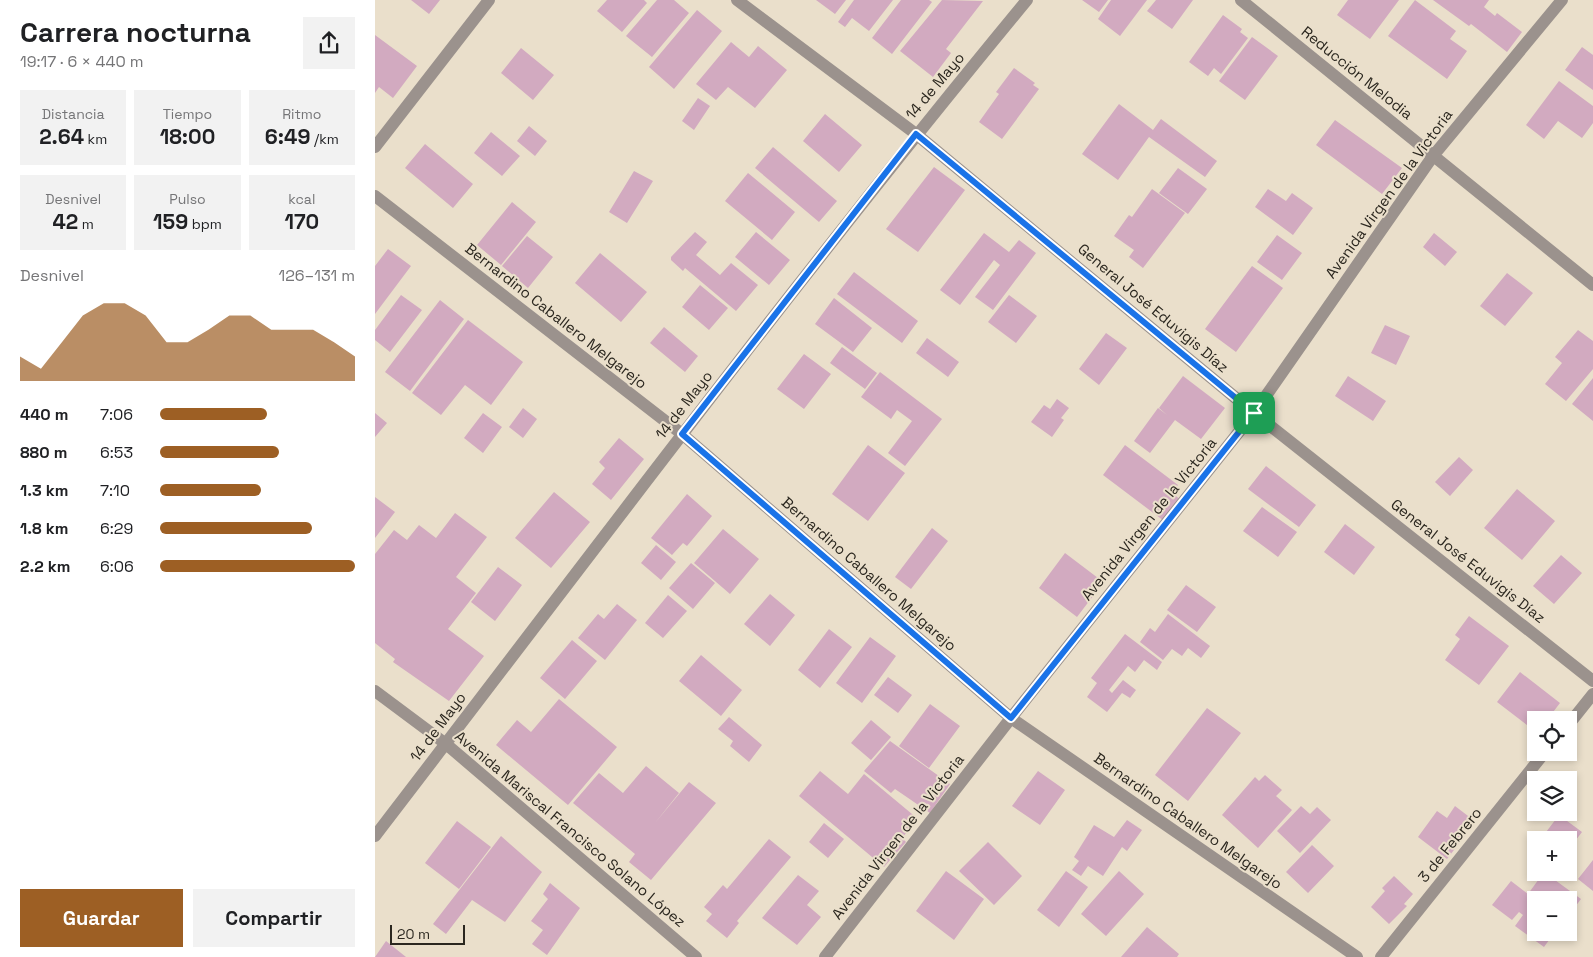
<!DOCTYPE html>
<html lang="es">
<meta charset="utf-8">
<style>
body{margin:0;font-family:"Space Grotesk",sans-serif;background:#f2f2f2;color:#202124;height:100vh;display:flex;flex-direction:column;font-size:19px;white-space:nowrap}
*{box-sizing:border-box;margin:0}
p{font-size:16px;color:#757577}
.icon{flex:none;width:28px;height:28px;fill:none;stroke:currentColor;stroke-width:2;stroke-linecap:round;stroke-linejoin:round}
.map{position:relative;flex:1;overflow:hidden}
.side{display:flex;flex-direction:column;background:#fff;width:375px}
.side>*{flex:none}
.tools{position:absolute;left:1152px;top:711px;display:grid;gap:10px}
.tools a{display:grid;place-items:center;width:50px;height:50px;border-radius:0px;background:#fff;box-shadow:0 2px 8px #0003;font-size:25px}
.scale{position:absolute;left:15px;bottom:12px;width:75px;box-sizing:border-box;padding-left:5px;border:2px solid #2b271f;border-top:0;font-size:14px;line-height:18px;white-space:nowrap;color:#2b271f;-webkit-text-stroke:4px #eadfcb;paint-order:stroke}
.pin{position:absolute;display:grid;place-items:center;width:42px;height:42px;color:#fff;margin:-21px;border-radius:10px;box-shadow:0 2px 8px #0006}
.round{display:grid;place-items:center;flex:none;width:52px;height:52px;border-radius:0px;background:#f2f2f2}
.head{display:flex;align-items:center;justify-content:space-between;height:85px;padding:0 20px}
h1{font-size:28px;font-weight:600;line-height:38px}
.stats{display:grid;grid-template-columns:repeat(3,1fr);gap:8px;height:85px;padding:5px 20px}
.stats div{display:grid;align-content:center;border-radius:0px;background:#f2f2f2;text-align:center}
.stats b{font-size:21px;font-weight:600}
.stats small{font-size:14px;font-weight:400}
.stats p{font-size:14px}
.chart{height:140px;padding:10px 20px}
.chart p{display:flex;justify-content:space-between}
.chart svg{width:100%;height:90px;margin-top:5px;fill:#9d5f24;opacity:.7}
.button{display:flex;gap:10px;margin-top:auto;padding:10px 20px}
.button a{flex:1;height:58px;border-radius:0px;background:#9d5f24;color:#fff;font-size:20px;font-weight:600;line-height:58px;text-align:center}
.button a+a{background:#f2f2f2;color:#202124}
ul{padding:0 20px;list-style:none;font-size:16px}
li{display:grid;grid-template-columns:80px 60px 1fr;align-items:center;height:38px}
li i{height:12px;border-radius:6px;background:#9d5f24}
main{display:flex;flex:1;min-height:0}
.map>svg:first-child{display:block}
.building{fill:#d2aac0}
.lines{fill:none;stroke-linecap:round;stroke-linejoin:round}
.street{stroke:#9b928d;stroke-width:12}
.route-casing{stroke:#fff;stroke-width:10}
.route{stroke:#1a73e8;stroke-width:6}
.labels{text-anchor:middle;stroke-width:4;stroke-linejoin:round;paint-order:stroke}
.street-label{font-size:15px;fill:#2b271f;stroke:#eadfcb}
</style>
<main>
<section class="side">
<div class="head"><div><h1>Carrera nocturna</h1><p>19:17 · 6 × 440 m</p></div><a class="round"><svg class="icon" aria-label="share" viewBox="0 0 24 24"><path d="M12 15V3M7 8l5-5 5 5M5 13v7h14v-7"/></svg></a></div>
<div class="stats">
<div><p>Distancia</p><b>2.64<small> km</small></b></div>
<div><p>Tiempo</p><b>18:00</b></div>
<div><p>Ritmo</p><b>6:49<small> /km</small></b></div>
</div>
<div class="stats">
<div><p>Desnivel</p><b>42<small> m</small></b></div>
<div><p>Pulso</p><b>159<small> bpm</small></b></div>
<div><p>kcal</p><b>170</b></div>
</div>
<div class="chart"><p><span>Desnivel</span>126–131 m</p>
<svg viewBox="0 0 160 44" preserveAspectRatio="none"><path d="M0 44V32L10 38L20 25L30 12L40 6L50 6L60 12L70 25L80 25L90 19L100 12L110 12L120 19L130 19L140 19L150 25L160 32V44z"/></svg>
</div>
<ul>
<li><b>440 m</b>7:06<i style="width:55%"></i></li>
<li><b>880 m</b>6:53<i style="width:61%"></i></li>
<li><b>1.3 km</b>7:10<i style="width:52%"></i></li>
<li><b>1.8 km</b>6:29<i style="width:78%"></i></li>
<li><b>2.2 km</b>6:06<i style="width:100%"></i></li>
</ul>
<div class="button"><a>Guardar</a><a>Compartir</a></div>
</section>
<div class="map">
<svg width="1218" height="957" viewBox="0 0 1218 957">
<rect width="100%" height="100%" fill="#eadfcb"/>
<path class="building" d="M 36,0 L 65,0 L 54,14 Z
M 232,0 L 269,0 L 272,3 L 247,32 L 222,11 Z
M 282,0 L 299,0 L 314,13 L 277,57 L 251,36 Z
M 441,0 L 471,0 L 460,14 Z
M 479,0 L 518,0 L 494,31 L 477,18 L 470,27 L 463,22 Z
M 526,0 L 554,0 L 557,2 L 517,54 L 497,38 Z
M 567,0 L 608,1 L 571,49 L 576,53 L 558,77 L 525,51 Z
M 707,0 L 733,0 L 724,12 Z
M 736,0 L 772,0 L 745,36 L 723,19 Z
M 781,0 L 818,0 L 797,29 L 772,11 Z
M 973,0 L 1024,0 L 995,39 L 962,15 Z
M 1040,0 L 1081,31 L 1075,39 L 1092,51 L 1072,79 L 1013,36 Z
M 1058,0 L 1114,0 L 1109,7 L 1120,16 L 1122,13 L 1147,32 L 1132,52 L 1096,24 L 1094,26 Z
M 322,10 L 347,31 L 299,89 L 274,67 Z
M 848,15 L 867,29 L 865,32 L 873,38 L 846,74 L 839,68 L 833,76 L 814,62 Z
M 0,35 L 42,66 L 18,98 L 4,87 L 0,93 Z
M 877,37 L 903,56 L 870,100 L 844,81 Z
M 356,42 L 374,57 L 383,46 L 412,70 L 380,108 L 353,87 L 341,100 L 321,84 Z
M 1207,47 L 1218,55 L 1218,90 L 1190,70 Z
M 146,48 L 179,75 L 158,100 L 126,73 Z
M 639,68 L 660,83 L 658,85 L 664,89 L 627,139 L 604,122 L 624,94 L 621,92 Z
M 1184,81 L 1218,106 L 1218,123 L 1207,138 L 1183,121 L 1169,139 L 1151,125 Z
M 323,98 L 335,106 L 319,130 L 307,121 Z
M 744,104 L 778,130 L 786,119 L 842,161 L 830,177 L 774,137 L 743,180 L 707,154 Z
M 450,114 L 487,145 L 464,172 L 428,141 Z
M 960,120 L 1027,168 L 1007,194 L 941,145 Z
M 154,126 L 172,141 L 160,156 L 142,141 Z
M 116,132 L 145,156 L 127,176 L 99,153 Z
M 50,144 L 98,184 L 78,208 L 30,168 Z
M 398,147 L 462,201 L 444,222 L 380,168 Z
M 559,167 L 590,190 L 543,252 L 511,229 Z
M 803,168 L 832,189 L 813,214 L 784,193 Z
M 259,171 L 278,181 L 252,223 L 234,212 Z
M 373,173 L 420,212 L 397,240 L 350,201 Z
M 777,189 L 810,213 L 768,268 L 754,257 L 759,250 L 739,236 L 754,215 L 757,217 Z
M 893,189 L 911,201 L 917,193 L 938,208 L 918,235 L 880,207 Z
M 137,202 L 161,222 L 126,265 L 102,245 Z
M 320,232 L 332,242 L 321,255 L 345,275 L 356,263 L 383,285 L 361,311 L 310,268 L 308,271 L 296,260 L 296,257 Z
M 381,232 L 415,260 L 394,285 L 360,257 Z
M 609,233 L 634,252 L 644,240 L 661,253 L 618,310 L 600,297 L 625,265 L 619,260 L 585,305 L 565,290 Z
M 1059,233 L 1082,252 L 1070,266 L 1048,247 Z
M 902,235 L 927,253 L 907,280 L 882,262 Z
M 152,236 L 178,257 L 153,288 L 127,266 Z
M 13,249 L 36,266 L 0,314 L 0,266 Z
M 225,253 L 272,292 L 246,322 L 200,283 Z
M 877,266 L 908,288 L 861,352 L 830,329 Z
M 479,272 L 543,321 L 527,343 L 462,294 Z
M 1132,273 L 1158,293 L 1130,326 L 1105,306 Z
M 325,285 L 353,308 L 334,330 L 307,307 Z
M 26,295 L 47,310 L 15,352 L 0,340 L 0,330 Z
M 634,295 L 662,316 L 641,343 L 613,322 Z
M 459,298 L 497,328 L 478,352 L 440,324 Z
M 65,300 L 89,319 L 35,391 L 10,372 Z
M 93,320 L 148,362 L 116,405 L 90,385 L 66,415 L 37,393 Z
M 1010,325 L 1035,336 L 1021,365 L 996,353 Z
M 289,327 L 323,356 L 310,372 L 275,343 Z
M 1203,330 L 1218,341 L 1218,369 L 1191,401 L 1170,384 L 1187,363 L 1180,357 Z
M 731,333 L 752,348 L 724,385 L 704,369 Z
M 552,338 L 584,362 L 573,377 L 541,353 Z
M 467,347 L 502,373 L 490,389 L 455,363 Z
M 429,354 L 456,374 L 429,409 L 402,389 Z
M 505,372 L 567,419 L 530,466 L 513,453 L 537,421 L 522,410 L 516,419 L 486,397 Z
M 808,376 L 850,408 L 826,439 L 800,420 L 775,453 L 759,441 L 783,408 L 792,415 L 784,408 Z
M 973,376 L 1011,401 L 998,421 L 960,396 Z
M 1218,378 L 1218,421 L 1197,404 Z
M 682,399 L 694,408 L 686,418 L 689,420 L 677,437 L 656,422 L 669,405 L 675,409 Z
M 148,408 L 162,419 L 148,438 L 134,427 Z
M 0,413 L 12,423 L 0,437 Z
M 108,413 L 127,427 L 108,453 L 89,438 Z
M 244,438 L 269,459 L 236,500 L 217,484 L 230,468 L 224,462 Z
M 493,445 L 530,473 L 493,521 L 457,494 Z
M 750,445 L 803,485 L 797,493 L 806,500 L 789,521 L 728,475 Z
M 1084,457 L 1098,470 L 1075,496 L 1060,482 Z
M 891,466 L 941,505 L 924,527 L 873,489 Z
M 1142,489 L 1180,521 L 1147,560 L 1109,528 Z
M 179,492 L 215,522 L 176,568 L 140,538 Z
M 312,494 L 337,516 L 312,546 L 308,543 L 297,555 L 276,538 Z
M 0,497 L 20,512 L 0,538 Z
M 887,507 L 922,532 L 903,557 L 868,531 Z
M 80,513 L 112,537 L 81,577 L 101,593 L 73,629 L 109,656 L 74,701 L 18,662 L 20,659 L 0,643 L 0,554 L 19,530 L 32,540 L 44,525 L 61,538 Z
M 970,524 L 1000,547 L 979,575 L 949,552 Z
M 557,528 L 573,541 L 536,589 L 520,577 Z
M 348,529 L 384,559 L 355,594 L 319,563 Z
M 281,545 L 301,562 L 286,580 L 266,563 Z
M 690,553 L 723,578 L 713,592 L 718,596 L 702,617 L 664,588 Z
M 1186,555 L 1207,573 L 1179,604 L 1158,586 Z
M 316,563 L 340,583 L 318,609 L 294,588 Z
M 123,567 L 147,585 L 120,621 L 96,602 Z
M 811,585 L 841,607 L 822,632 L 792,610 Z
M 395,594 L 420,615 L 395,646 L 369,624 Z
M 293,595 L 312,611 L 288,638 L 270,623 Z
M 242,604 L 262,620 L 230,660 L 203,638 L 223,614 L 229,619 Z
M 793,614 L 835,646 L 826,658 L 813,648 L 807,656 L 797,649 L 788,660 L 765,642 L 775,628 L 780,632 Z
M 1094,616 L 1134,646 L 1104,685 L 1070,660 L 1085,639 L 1080,635 Z
M 454,629 L 477,647 L 445,688 L 423,670 Z
M 750,634 L 787,662 L 782,670 L 769,660 L 760,672 L 753,666 L 734,690 L 737,693 L 748,680 L 761,690 L 755,698 L 747,693 L 732,712 L 712,697 L 722,683 L 716,678 Z
M 495,637 L 521,656 L 487,703 L 461,683 Z
M 197,640 L 222,661 L 190,699 L 165,678 Z
M 326,655 L 367,690 L 346,716 L 304,681 Z
M 1145,672 L 1185,703 L 1172,720 L 1161,720 L 1161,732 L 1122,702 Z
M 513,677 L 537,695 L 523,713 L 499,695 Z
M 184,699 L 242,747 L 193,805 L 121,745 L 142,720 L 156,732 Z
M 555,704 L 585,726 L 554,768 L 524,746 Z
M 832,708 L 866,733 L 813,801 L 780,775 Z
M 354,717 L 387,745 L 374,762 L 355,746 L 358,741 L 343,729 Z
M 496,720 L 516,737 L 496,760 L 476,743 Z
M 515,741 L 575,784 L 555,813 L 520,789 L 516,793 L 489,771 Z
M 271,766 L 304,793 L 280,823 L 314,782 L 341,803 L 276,880 L 254,862 L 260,854 L 198,803 L 224,773 L 248,793 Z
M 445,771 L 473,794 L 489,774 L 543,819 L 527,838 L 531,842 L 509,867 L 424,796 Z
M 663,771 L 690,790 L 665,825 L 637,806 Z
M 890,775 L 907,790 L 901,796 L 917,810 L 883,848 L 847,815 L 880,777 L 884,781 Z
M 926,806 L 935,814 L 942,807 L 956,820 L 925,853 L 902,831 Z
M 1080,806 L 1097,819 L 1088,830 L 1092,833 L 1072,859 L 1043,837 L 1062,811 L 1072,818 Z
M 1184,815 L 1207,832 L 1194,849 L 1194,840 L 1165,840 Z
M 752,820 L 767,830 L 752,851 L 747,847 L 728,876 L 713,866 L 706,876 L 697,870 L 704,861 L 699,857 L 719,825 L 739,837 Z
M 82,821 L 116,847 L 84,889 L 50,863 Z
M 449,823 L 469,839 L 453,858 L 434,842 Z
M 126,836 L 167,872 L 130,922 L 97,900 L 71,934 L 58,924 Z
M 394,839 L 416,857 L 362,921 L 364,923 L 352,938 L 331,921 L 337,914 L 329,907 L 348,885 L 352,889 Z
M 613,842 L 647,876 L 619,905 L 584,871 Z
M 937,845 L 959,866 L 933,893 L 911,872 Z
M 1218,860 L 1218,891 L 1203,879 Z
M 571,871 L 609,899 L 579,940 L 541,911 Z
M 691,871 L 713,887 L 684,927 L 662,910 Z
M 744,871 L 769,894 L 731,936 L 706,914 Z
M 1169,872 L 1206,899 L 1194,915 L 1194,900 L 1161,900 L 1161,932 L 1180,932 L 1169,947 L 1140,926 L 1148,915 L 1144,912 L 1137,920 L 1117,905 L 1136,881 L 1153,894 Z
M 423,875 L 444,891 L 432,905 L 446,917 L 422,945 L 387,918 Z
M 1019,876 L 1038,894 L 1029,904 L 1032,906 L 1014,924 L 996,907 L 1010,891 L 1007,888 Z
M 175,883 L 205,908 L 172,955 L 157,944 L 168,930 L 156,921 L 173,899 L 168,894 Z
M 772,927 L 804,954 L 802,957 L 746,957 Z
M 11,941 L 31,957 L 0,957 Z"/>
<g class="lines">
<path class="street" d="M 362,0 L 541,134 L 879,413 L 1218,681
M 866,0 L 1218,285
M 0,147 L 114,0
M 0,196 L 307,434 L 636,718 L 982,957
M 0,691 L 71,744 L 321,957
M 1194,724 L 1218,694
M 0,836 C 215,556 427,272 652,0
M 450,957 L 636,718 L 879,413 L 1058,156 L 1187,0
M 1006,957 L 1170,752"/>
</g>
<g class="lines">
<g class="route-casing">
<path id="route" d="M 541,134 L 879,413 L 636,718 L 307,434 Z"/>
</g>
<use href="#route" class="route"/>
</g>
<g class="labels">
<g class="street-label">
<text transform="translate(982 73) rotate(39)" y="5">Reducción Melodia</text>
<text transform="translate(560 86) rotate(-50)" y="5">14 de Mayo</text>
<text transform="translate(1014 194) rotate(-54)" y="5">Avenida Virgen de la Victoria</text>
<text transform="translate(778 308) rotate(40)" y="5">General José Eduvigis Díaz</text>
<text transform="translate(181 316) rotate(38)" y="5">Bernardino Caballero Melgarejo</text>
<text transform="translate(309 405) rotate(-52)" y="5">14 de Mayo</text>
<text transform="translate(774 519) rotate(-51)" y="5">Avenida Virgen de la Victoria</text>
<text transform="translate(1093 561) rotate(38)" y="5">General José Eduvigis Díaz</text>
<text transform="translate(494 574) rotate(41)" y="5">Bernardino Caballero Melgarejo</text>
<text transform="translate(63 727) rotate(-53)" y="5">14 de Mayo</text>
<text transform="translate(813 821) rotate(35)" y="5">Bernardino Caballero Melgarejo</text>
<text transform="translate(195 829) rotate(40)" y="5">Avenida Mariscal Francisco Solano López</text>
<text transform="translate(523 837) rotate(-52)" y="5">Avenida Virgen de la Victoria</text>
<text transform="translate(1075 845) rotate(-51)" y="5">3 de Febrero</text>
</g>
</g>
</svg>
<div class="tools">
<a><svg class="icon" aria-label="locate" viewBox="0 0 24 24"><circle cx="12" cy="12" r="6"/><path d="M12 2v4M12 18v4M2 12h4M18 12h4"/></svg></a>
<a><svg class="icon" aria-label="layers" viewBox="0 0 24 24"><path d="M12 4l9 5-9 5-9-5zM3 14l9 5 9-5"/></svg></a>
<a>+</a>
<a>−</a>
</div>
<div class="scale">20 m</div>
<div class="pin" style="left:879px;top:413px;background:#1e9e55"><svg class="icon" aria-label="arrive" viewBox="0 0 24 24"><path d="M6 21V4h12l-3 4 3 4H6"/></svg></div>
</div>
</main>
